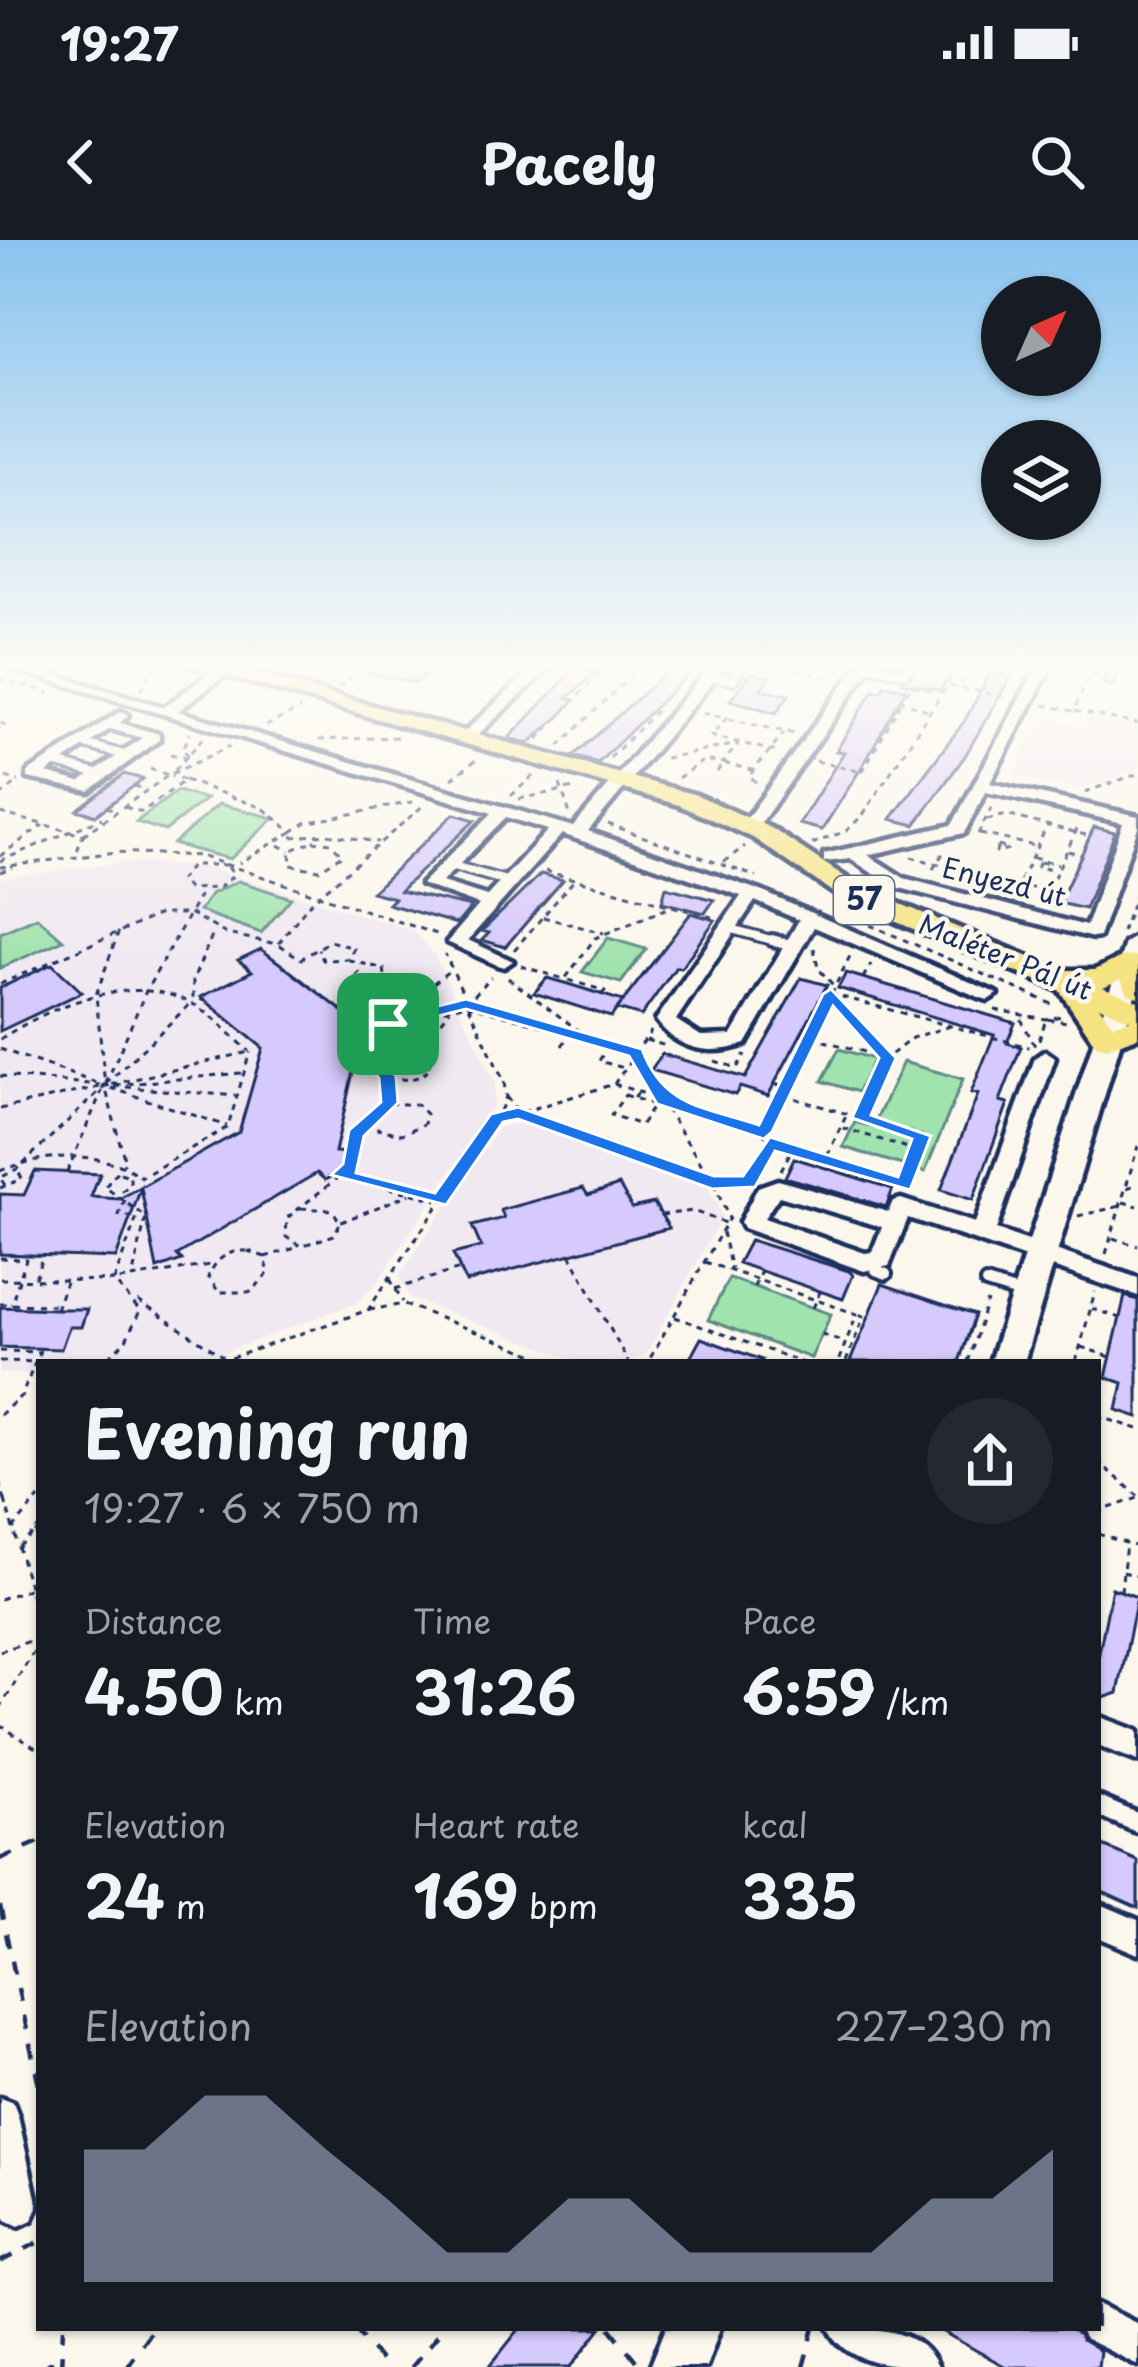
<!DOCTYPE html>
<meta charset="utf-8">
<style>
body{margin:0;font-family:"Playpen Sans",sans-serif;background:#242831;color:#f1f3f6;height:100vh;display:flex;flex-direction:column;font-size:45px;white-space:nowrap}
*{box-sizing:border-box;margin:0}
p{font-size:39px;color:#9ea1a6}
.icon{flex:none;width:66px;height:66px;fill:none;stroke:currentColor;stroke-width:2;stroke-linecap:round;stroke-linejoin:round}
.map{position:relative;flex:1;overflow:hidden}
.side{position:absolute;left:36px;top:1119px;width:1065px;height:972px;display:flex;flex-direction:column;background:#171b24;border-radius:0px;box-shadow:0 3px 9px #0004}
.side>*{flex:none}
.needle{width:78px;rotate:45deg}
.controls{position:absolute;left:981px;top:36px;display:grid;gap:24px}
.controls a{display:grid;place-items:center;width:120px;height:120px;border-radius:50%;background:#171b24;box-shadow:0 3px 9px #0004;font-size:60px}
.pin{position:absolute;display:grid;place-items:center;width:102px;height:102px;color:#fff;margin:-51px;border-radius:24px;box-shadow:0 6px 18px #0006}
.round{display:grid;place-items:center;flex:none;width:126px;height:126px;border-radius:63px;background:#242831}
.overview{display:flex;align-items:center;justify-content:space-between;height:204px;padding:0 48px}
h1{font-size:66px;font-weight:700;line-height:90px}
.metrics{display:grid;grid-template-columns:repeat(3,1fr);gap:18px;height:204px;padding:12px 48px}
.metrics div{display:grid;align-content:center}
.metrics b{font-size:60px;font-weight:700}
.metrics small{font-size:33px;font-weight:400}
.metrics p{font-size:33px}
.chart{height:336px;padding:24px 48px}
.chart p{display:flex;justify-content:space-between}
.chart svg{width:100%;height:216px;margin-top:12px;fill:#919bb2;opacity:.7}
.status{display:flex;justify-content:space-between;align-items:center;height:84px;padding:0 60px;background:#171b24;direction:ltr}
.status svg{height:33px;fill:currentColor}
header{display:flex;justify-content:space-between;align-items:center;height:156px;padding:0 48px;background:#171b24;font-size:54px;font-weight:700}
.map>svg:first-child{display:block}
.built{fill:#f0e9f1}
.green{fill:#a1e3ae;stroke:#5e8986;stroke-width:3}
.building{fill:#d6c9fc;stroke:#1b2f5e;stroke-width:3}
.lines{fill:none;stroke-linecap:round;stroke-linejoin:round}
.lane-far2-casing{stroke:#1b2f5e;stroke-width:14}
.lane-far1-casing{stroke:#1b2f5e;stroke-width:18}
.lane-casing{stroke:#1b2f5e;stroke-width:27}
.street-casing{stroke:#1b2f5e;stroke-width:9}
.secondary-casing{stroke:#1b2f5e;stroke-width:9}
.primary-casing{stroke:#1b2f5e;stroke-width:9}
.path-far1{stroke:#1b2f5e;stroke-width:3;stroke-dasharray:6 6;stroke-linecap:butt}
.path{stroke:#1b2f5e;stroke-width:4.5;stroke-dasharray:14 14;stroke-linecap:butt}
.lane-far2{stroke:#fbf7ec;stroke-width:8}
.lane-far1{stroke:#fbf7ec;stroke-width:10}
.lane{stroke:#fbf7ec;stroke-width:18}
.street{fill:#fbf7ec;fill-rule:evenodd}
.secondary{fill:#fbf7ec;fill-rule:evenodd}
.primary{fill:#f5e382;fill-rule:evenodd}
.route{fill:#1a73e8;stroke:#fff;stroke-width:3;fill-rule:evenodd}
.labels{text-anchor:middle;stroke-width:9;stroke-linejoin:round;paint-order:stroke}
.far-street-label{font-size:27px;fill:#1b2f5e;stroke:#fbf7ec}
.shield{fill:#fbf7ec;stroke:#5e6b89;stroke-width:3}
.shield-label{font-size:30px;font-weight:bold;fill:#1b2f5e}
</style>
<div class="status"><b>19:27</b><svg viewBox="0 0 49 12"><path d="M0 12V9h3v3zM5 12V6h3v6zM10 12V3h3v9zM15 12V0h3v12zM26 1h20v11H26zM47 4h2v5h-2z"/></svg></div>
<header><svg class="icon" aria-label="back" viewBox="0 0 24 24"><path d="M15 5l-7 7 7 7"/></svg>Pacely<svg class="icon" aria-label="search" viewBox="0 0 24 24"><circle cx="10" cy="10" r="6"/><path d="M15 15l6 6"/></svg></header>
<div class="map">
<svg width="1138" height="2127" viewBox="0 0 1138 2127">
<rect width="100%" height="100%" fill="#fbf7ec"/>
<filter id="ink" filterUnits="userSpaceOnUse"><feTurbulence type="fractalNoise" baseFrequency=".00833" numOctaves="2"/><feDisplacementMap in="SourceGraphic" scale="24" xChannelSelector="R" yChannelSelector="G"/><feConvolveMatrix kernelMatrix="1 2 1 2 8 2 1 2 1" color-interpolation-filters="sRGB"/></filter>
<g filter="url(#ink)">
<path class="built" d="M 1047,478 L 1085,486 L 1089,479 L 1138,488 L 1138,530 L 1078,549 L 1014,535 L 1031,496 L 1040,493 Z
M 127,622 L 206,627 L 414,691 L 435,716 L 495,843 L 493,867 L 379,1040 L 358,1062 L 199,1122 L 39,1122 L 39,1135 L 0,1133 L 0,638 Z
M 527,882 L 708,947 L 722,977 L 646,1114 L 628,1122 L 581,1122 L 411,1059 L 399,1036 L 499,887 Z"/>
<path class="green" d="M 177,551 L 206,559 L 165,591 L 136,582 Z
M 219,564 L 274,578 L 230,619 L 173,604 Z
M 238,641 L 291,658 L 261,693 L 199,671 L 211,654 Z
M 37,677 L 63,700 L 0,728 L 0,693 Z
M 608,698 L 646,709 L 621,743 L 582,732 Z
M 839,809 L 874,819 L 858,852 L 822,841 Z
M 903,822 L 963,839 L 925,932 L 843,907 L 855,882 L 873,887 Z
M 729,1038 L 831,1074 L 811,1118 L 708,1080 Z"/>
<path class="building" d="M 367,425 L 437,425 L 416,443 L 366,432 Z
M 675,425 L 698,425 L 598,523 L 573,516 Z
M 917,425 L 955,425 L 941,450 L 902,442 Z
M 576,428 L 595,433 L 568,458 L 574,460 L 561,475 L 529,503 L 509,498 Z
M 991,432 L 1011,436 L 965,516 L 915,585 L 891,579 L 964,482 Z
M 752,433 L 770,437 L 761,449 L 789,455 L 776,473 L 730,460 Z
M 885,445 L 906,449 L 863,525 L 822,590 L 799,584 L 844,512 L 836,511 L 860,472 L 874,450 L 881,451 Z
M 124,534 L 143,539 L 96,575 L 77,570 Z
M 454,574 L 475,580 L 400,651 L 471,667 L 457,684 L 388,664 L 394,658 L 372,652 Z
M 1094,587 L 1115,592 L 1085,669 L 1059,663 Z
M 541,634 L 563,640 L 505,707 L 482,700 L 489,693 L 482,691 Z
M 666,647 L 714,660 L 705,673 L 662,662 Z
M 691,673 L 715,680 L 681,728 L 676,727 L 641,776 L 617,769 Z
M 261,709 L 353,779 L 363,774 L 377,784 L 360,801 L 335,912 L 347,913 L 344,929 L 325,940 L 317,933 L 177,1015 L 182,1020 L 157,1029 L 141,948 L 116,1018 L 0,1014 L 0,954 L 24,955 L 35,931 L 100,934 L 91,957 L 119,959 L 239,892 L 263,808 L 201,757 L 252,731 L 238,720 Z
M 52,724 L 82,752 L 0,791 L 0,748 Z
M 846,733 L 1015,783 L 1007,803 L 1021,807 L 1000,861 L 1008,863 L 973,960 L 941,950 L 978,854 L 971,853 L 994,795 L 838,748 Z
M 547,738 L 568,744 L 623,761 L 611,777 L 534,753 Z
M 801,738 L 827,745 L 768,856 L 740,847 L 735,855 L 651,830 L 662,814 L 745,838 Z
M 794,918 L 893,949 L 886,967 L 785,937 Z
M 619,945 L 632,968 L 654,963 L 669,988 L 466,1042 L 453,1014 L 481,1007 L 472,986 L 504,978 L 501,970 L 583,948 L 588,955 Z
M 750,1000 L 849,1031 L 853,1035 L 843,1059 L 738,1023 Z
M 882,1044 L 975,1075 L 959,1122 L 850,1122 Z
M 1125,1056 L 1138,1060 L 1138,1177 L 1117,1170 L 1123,1143 L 1106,1137 Z
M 0,1067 L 56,1069 L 87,1069 L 81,1087 L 69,1087 L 61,1109 L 0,1107 Z
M 701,1098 L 762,1120 L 761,1122 L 688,1122 Z
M 1112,1348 L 1137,1357 L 1118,1453 L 1098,1460 L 1098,1418 Z
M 1098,1604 L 1138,1621 L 1138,1668 L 1098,1650 Z
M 520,2088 L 601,2088 L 571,2127 L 489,2127 Z
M 936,2088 L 1070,2088 L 1100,2111 L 1098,2127 L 1006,2127 Z"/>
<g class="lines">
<g class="lane-far2-casing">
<path id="lane-far2" d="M 867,425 L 905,433 L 909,426
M 712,436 L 733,440 L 739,432
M 1109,440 L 1112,432
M 81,503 L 128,516
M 53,522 L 101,535
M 450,625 L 510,642
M 728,688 L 782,703"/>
</g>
<g class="lane-far1-casing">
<path id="lane-far1" d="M 772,700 L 793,706
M 881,1020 L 876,1030 L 886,1034
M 986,1043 L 1028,1056"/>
</g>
<g class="lane-casing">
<path id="lane" d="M 1098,1566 L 1138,1583"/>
</g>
<g class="street-casing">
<path id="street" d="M 0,425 L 21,425 L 164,467 L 221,425 L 238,425 L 178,471 L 573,587 L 712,425 L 727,425 L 588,591 L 761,651 L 998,754 L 988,760 L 981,758 L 814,687 L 746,804 C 712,816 678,811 656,780 L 741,656 L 562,594 L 468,700 L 513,721 L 504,727 L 497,725 L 447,702 L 479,665 L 421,644 L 492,573 ZM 506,577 L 548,590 L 487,656 L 442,642 ZM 755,661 L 799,680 L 732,795 L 701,796 L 676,780 Z
M 537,425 L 553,425 L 470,502 L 460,502 L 460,496 Z
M 858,425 L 872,425 L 756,590 L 744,590 L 744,582 Z
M 1038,425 L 1052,425 L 990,543 L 1138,576 L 1138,587 L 1099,697 L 1093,698 L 892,646 L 851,619 L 824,622 L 824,614 L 952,585 ZM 986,552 L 1123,583 L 1086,686 L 904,638 L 868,615 L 964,593 Z
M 121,471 L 128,475 L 120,483 L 159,494 L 159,500 L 89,551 L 28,538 L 28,532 ZM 110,489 L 142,498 L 80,542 L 47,533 Z
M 1045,811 L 1055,818 L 996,990 L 1138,1038 L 1138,1056 L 908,978 L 889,1026 L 864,1031 L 743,988 L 740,982 L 758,947 L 778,940 L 888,972 L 893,961 L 901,959 L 975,983 L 1035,818 ZM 779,956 L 882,987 L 872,1012 L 865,1013 L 764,978 Z
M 1098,1476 L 1138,1491 L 1138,1521 L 1098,1506 Z
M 1098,1663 L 1138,1680 L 1138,1714 L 1098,1697 Z
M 0,1858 L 13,1863 L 18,1876 L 38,1967 L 32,1980 L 19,1986 L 6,1980 L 0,1967 Z
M 1098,2064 L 1138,2084 L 1138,2125 L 1084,2098 L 1080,2088 L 1098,2088 Z
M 829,2088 C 867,2088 920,2085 937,2127 C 899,2127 847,2127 829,2088 Z"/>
</g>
<g class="secondary-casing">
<path id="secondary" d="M 1138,695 L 1138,745 L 1024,1122 L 990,1122 L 1125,703 Z
M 666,2088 L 720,2088 L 706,2127 L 650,2127 Z"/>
</g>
<g class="primary-casing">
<path id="primary" d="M 189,425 L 225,425 L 697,555 L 771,588 L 862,648 L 1061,730 L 1095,730 L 1121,717 L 1138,716 L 1138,757 L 1128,754 L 1121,739 L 1103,747 L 1138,761 L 1138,797 L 1107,808 L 1096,805 L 1059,750 L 844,660 L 753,598 L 679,565 ZM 1099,766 L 1128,779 L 1131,779 L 1113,785 Z"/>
</g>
<path class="path-far1" d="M 486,425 L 513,432
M 569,425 L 599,432
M 581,425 L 603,430 L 608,425
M 611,425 L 638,429
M 774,425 L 834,438
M 762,430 L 766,425
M 0,439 L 50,453
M 961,445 L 972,425
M 913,446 L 945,452
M 950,446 L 1006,457
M 339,447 L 366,425
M 910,448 L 902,461 L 930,471
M 141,450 L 155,425
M 1044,465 L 1074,471 L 1087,440 L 1097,434
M 1075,471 L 1138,484
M 703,473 L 727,478 L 711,496 L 778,512
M 729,479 L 795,494
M 0,483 L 6,485 L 0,488
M 266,486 L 300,469
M 538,499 L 603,430
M 319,500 L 399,497
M 559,506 L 642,425
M 170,514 L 185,517
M 188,516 L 183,509 L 190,493
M 610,518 L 657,470
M 665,518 L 738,504
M 816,521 L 862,532 L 902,461
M 150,529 L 168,535
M 175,530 L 204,497
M 717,532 L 723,523 L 752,530
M 6,537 L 19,541
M 678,538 L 704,520 L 723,523 L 738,504
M 452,539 L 477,519
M 185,540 L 263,568 L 292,592 L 239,623
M 756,542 L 749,536 L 784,493
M 560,544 L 570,574
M 134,546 L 146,549
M 1085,552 L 1138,534
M 0,556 L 19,542
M 511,556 L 535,534
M 519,559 L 574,548
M 106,567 L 117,570
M 125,567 L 142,572 L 185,540 L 171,536
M 0,573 L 83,595 L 76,614
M 987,580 L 1006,575 L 1090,596
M 608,584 L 757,637
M 292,592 L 305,583 L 417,561
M 978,594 L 993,565
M 980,594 L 1035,606
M 83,595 L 169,535 L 230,506
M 292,597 L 327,594 L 378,602
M 313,601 L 331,603 L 342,615 L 319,630 L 291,625 L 290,611 Z
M 812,604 L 846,591 L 863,575 L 960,425
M 279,605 L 290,611
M 998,606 L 1009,609 L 996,612 Z
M 1068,611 L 1083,615
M 0,616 L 43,585
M 911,617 L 1047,652 L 1078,587
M 1033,618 L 1058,624
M 0,621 L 102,578
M 724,622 L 745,606
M 1040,622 L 1049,624 L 1047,629 L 1037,627 Z
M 226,625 L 192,625 L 180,640 L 188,649 L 219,648 L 234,635 L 227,626
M 0,627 L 116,612 L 200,616 L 440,695
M 933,629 L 945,610
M 545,631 L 715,678
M 0,632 L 13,627
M 1048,648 L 1063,652
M 1015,652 L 1047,586
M 543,677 L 604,693
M 870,685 L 1054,765
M 1122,692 L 1138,649
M 280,705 L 301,719 L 330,701 L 354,708 L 348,719 L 323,720 L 318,709
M 814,708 L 818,728 L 834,746
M 514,710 L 574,640
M 349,720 L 384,729 L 386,741 L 358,743 L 356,735 L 364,728
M 521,726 L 564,739
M 508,738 L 586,796
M 863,738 L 871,724
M 358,743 L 350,752 L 388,784 L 466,764 L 637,813 L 639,827 L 713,942 L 747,942
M 0,744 L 160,674 L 191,674 L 226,694 L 278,704 L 308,665 L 425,564
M 602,754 L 605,751 L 565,739 L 595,698 L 670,667
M 206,761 L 193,757 L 193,740 L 214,691
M 466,764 L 491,737
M 995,770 L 1046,779 L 1062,776
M 1021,779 L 1036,808
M 386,780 L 449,731
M 950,786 L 912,798 L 887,818 L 831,754 L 1029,807
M 810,797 L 851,714
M 0,799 C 55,764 135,729 198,767 C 217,779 232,796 249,811
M 646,800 L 666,806
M 1039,800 L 1046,779 L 1068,782
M 608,805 L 599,821 L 624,828
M 562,806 L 569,795
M 0,809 L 105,846 L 96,755 L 120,688
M 420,810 L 450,770
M 419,812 L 431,828 C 416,841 403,843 385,833 L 384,823 L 391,815 Z
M 715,821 L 737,828 L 745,814
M 241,833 L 105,846 L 249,812
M 385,833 L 389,863
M 385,833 L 378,828 L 379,801 L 388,784
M 0,836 L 100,845
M 106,843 L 146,751 L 202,651
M 106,844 L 190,764
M 614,844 L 651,791
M 774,844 L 784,847
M 114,846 L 236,856
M 111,848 L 227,886
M 625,855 L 654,865 L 641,885 L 611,875 Z
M 784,855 L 861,878
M 506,857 L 519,873 L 614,844 L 763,892 L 770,903 L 750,940
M 634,858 L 638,853
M 389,863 L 417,865 L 426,874 L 424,884 L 402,894 L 378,889 L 374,878 Z
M 0,869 L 100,847
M 499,878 L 519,873 L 713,942 L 729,978 L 648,1122
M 843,888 L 914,910
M 763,892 L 810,797 L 887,818 L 861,878 L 922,896 L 903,947
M 773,904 L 825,920 L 847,874
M 827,921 L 903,945
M 781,930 L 791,911
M 0,931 C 46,913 100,909 142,937 L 228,887 L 250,812
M 67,932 L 102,851
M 120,933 L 130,936 L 130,945 L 121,952
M 342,936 L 437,960
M 5,945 L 0,938 L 17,929 L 105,846 L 125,922 L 105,947 L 146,977 L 132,1039
M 0,948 L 22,939 L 17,929
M 1127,948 L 1138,944
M 125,960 L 119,975 L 137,977 L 114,1041 L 210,1025
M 1123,962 L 1138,966
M 301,968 L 333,970 L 340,983 L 334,995 L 301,1006 L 286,997 L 287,978 L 351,927 L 355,894 L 373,879
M 661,975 L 693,971 L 725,983
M 1078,976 L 1121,966
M 341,982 L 410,954
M 722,992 L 731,1029
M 1113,998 L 1138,1006
M 248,1011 L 265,1017 L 269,1033 L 251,1052 L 219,1052 L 208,1037 C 216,1019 227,1010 248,1011 Z
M 570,1014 L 628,1122
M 1106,1014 L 1138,906
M 265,1017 L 299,1007
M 0,1018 L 26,1019 L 11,1064
M 705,1022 L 857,1074 L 838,1122
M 35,1038 L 43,1015
M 0,1039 L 114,1041 L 140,1071 L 126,1100 L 104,1122
M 390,1039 L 403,1062
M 754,1047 L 761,1031
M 395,1049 L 460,1029
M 138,1061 L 224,1117
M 0,1064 L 57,1065
M 813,1068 L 820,1052
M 56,1069 L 66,1042
M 1092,1069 L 1120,1078
M 369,1070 L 404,1064 L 553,1122
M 675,1077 L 801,1122
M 822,1094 L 844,1102
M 1081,1107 L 1111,1117
M 0,1111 L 39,1112
M 0,1121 L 39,1122
M 220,1122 L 368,1070 L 497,878 L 506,857 L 504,842 L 445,714
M 846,1122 L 864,1076 L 859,1074
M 968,1122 L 987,1061
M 1076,1122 L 1095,1052
M 0,1175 L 22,1155 L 41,1108
M 1098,1176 L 1138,1189
M 1098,1221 L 1138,1256
M 0,1243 L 5,1260 L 0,1262
M 5,1260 L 39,1382
M 1098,1272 L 1138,1258
M 13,1289 L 39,1258
M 36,1291 L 39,1319
M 1098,1294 L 1138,1307
M 19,1307 L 39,1287
M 1123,1332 L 1138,1336
M 1121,1351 L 1126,1303
M 0,1359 L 28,1349
M 0,1411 L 39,1398
M 0,1468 L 39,1403
M 0,1485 L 39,1510"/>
<path class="path" d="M 0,1619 L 39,1602
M 0,1666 L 39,1845
M 0,2022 L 39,2002
M 354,2088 L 386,2127
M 610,2088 L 640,2126
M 43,2127 L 51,2122 L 52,2127
M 61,2127 L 63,2088
M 126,2127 L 153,2088
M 411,2127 L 443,2088
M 803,2127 L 814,2088"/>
<use href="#lane-far2" class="lane-far2"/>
<use href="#lane-far1" class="lane-far1"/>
<use href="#lane" class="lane"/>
<use href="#street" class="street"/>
<use href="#secondary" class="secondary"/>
<use href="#primary" class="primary"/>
</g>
</g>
<linearGradient id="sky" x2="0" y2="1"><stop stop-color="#88c3ef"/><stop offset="0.59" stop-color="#fdfbf6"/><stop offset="1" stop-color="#fdfbf6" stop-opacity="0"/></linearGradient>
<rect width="1138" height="723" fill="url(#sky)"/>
<path class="route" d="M 831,749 L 896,818 L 871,875 L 931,896 L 910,950 L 775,911 L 755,947 L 712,949 L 518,879 L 503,882 L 446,965 L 331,935 L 343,924 L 349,890 L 381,862 L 379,838 L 369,828 L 370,801 L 382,780 L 466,759 L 642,809 C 663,867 705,867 759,885 L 823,754 ZM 833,766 L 879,818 L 852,878 L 912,899 L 898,937 L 770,897 L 743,936 L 714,936 L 518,867 L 491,874 L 435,953 L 356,933 L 364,896 L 398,863 L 396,836 L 386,826 L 387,801 L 394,787 L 466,769 L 629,816 L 657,864 L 764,899 L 772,892 Z"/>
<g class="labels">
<g class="far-street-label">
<text transform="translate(1004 643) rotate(14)" y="9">Enyezd út</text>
<text transform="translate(1005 718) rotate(22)" y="9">Maléter Pál út</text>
</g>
<rect class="shield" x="834" y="636" width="60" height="48" rx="9"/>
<g class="shield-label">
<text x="864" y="670">57</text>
</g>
</g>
</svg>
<div class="controls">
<a><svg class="needle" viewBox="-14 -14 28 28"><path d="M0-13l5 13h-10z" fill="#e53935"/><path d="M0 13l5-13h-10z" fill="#9ea1a6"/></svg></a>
<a><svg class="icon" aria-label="layers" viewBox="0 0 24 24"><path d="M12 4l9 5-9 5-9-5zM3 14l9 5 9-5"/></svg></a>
</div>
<div class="pin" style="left:388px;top:784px;background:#1e9e55"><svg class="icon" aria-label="arrive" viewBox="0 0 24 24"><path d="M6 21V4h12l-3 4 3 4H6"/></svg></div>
<section class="side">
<div class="overview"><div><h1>Evening run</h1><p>19:27 · 6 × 750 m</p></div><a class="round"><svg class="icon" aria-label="share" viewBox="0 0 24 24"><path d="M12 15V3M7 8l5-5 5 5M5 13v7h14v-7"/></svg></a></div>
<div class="metrics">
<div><p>Distance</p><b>4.50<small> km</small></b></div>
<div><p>Time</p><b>31:26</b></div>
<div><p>Pace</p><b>6:59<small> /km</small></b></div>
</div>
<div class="metrics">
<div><p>Elevation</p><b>24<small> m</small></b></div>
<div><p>Heart rate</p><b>169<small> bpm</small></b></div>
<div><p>kcal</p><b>335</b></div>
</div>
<div class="chart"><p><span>Elevation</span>227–230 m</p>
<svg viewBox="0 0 160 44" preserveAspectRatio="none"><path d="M0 44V17L10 17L20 6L30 6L40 17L50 27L60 38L70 38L80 27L90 27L100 38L110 38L120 38L130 38L140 27L150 27L160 17V44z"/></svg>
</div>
</section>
</div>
